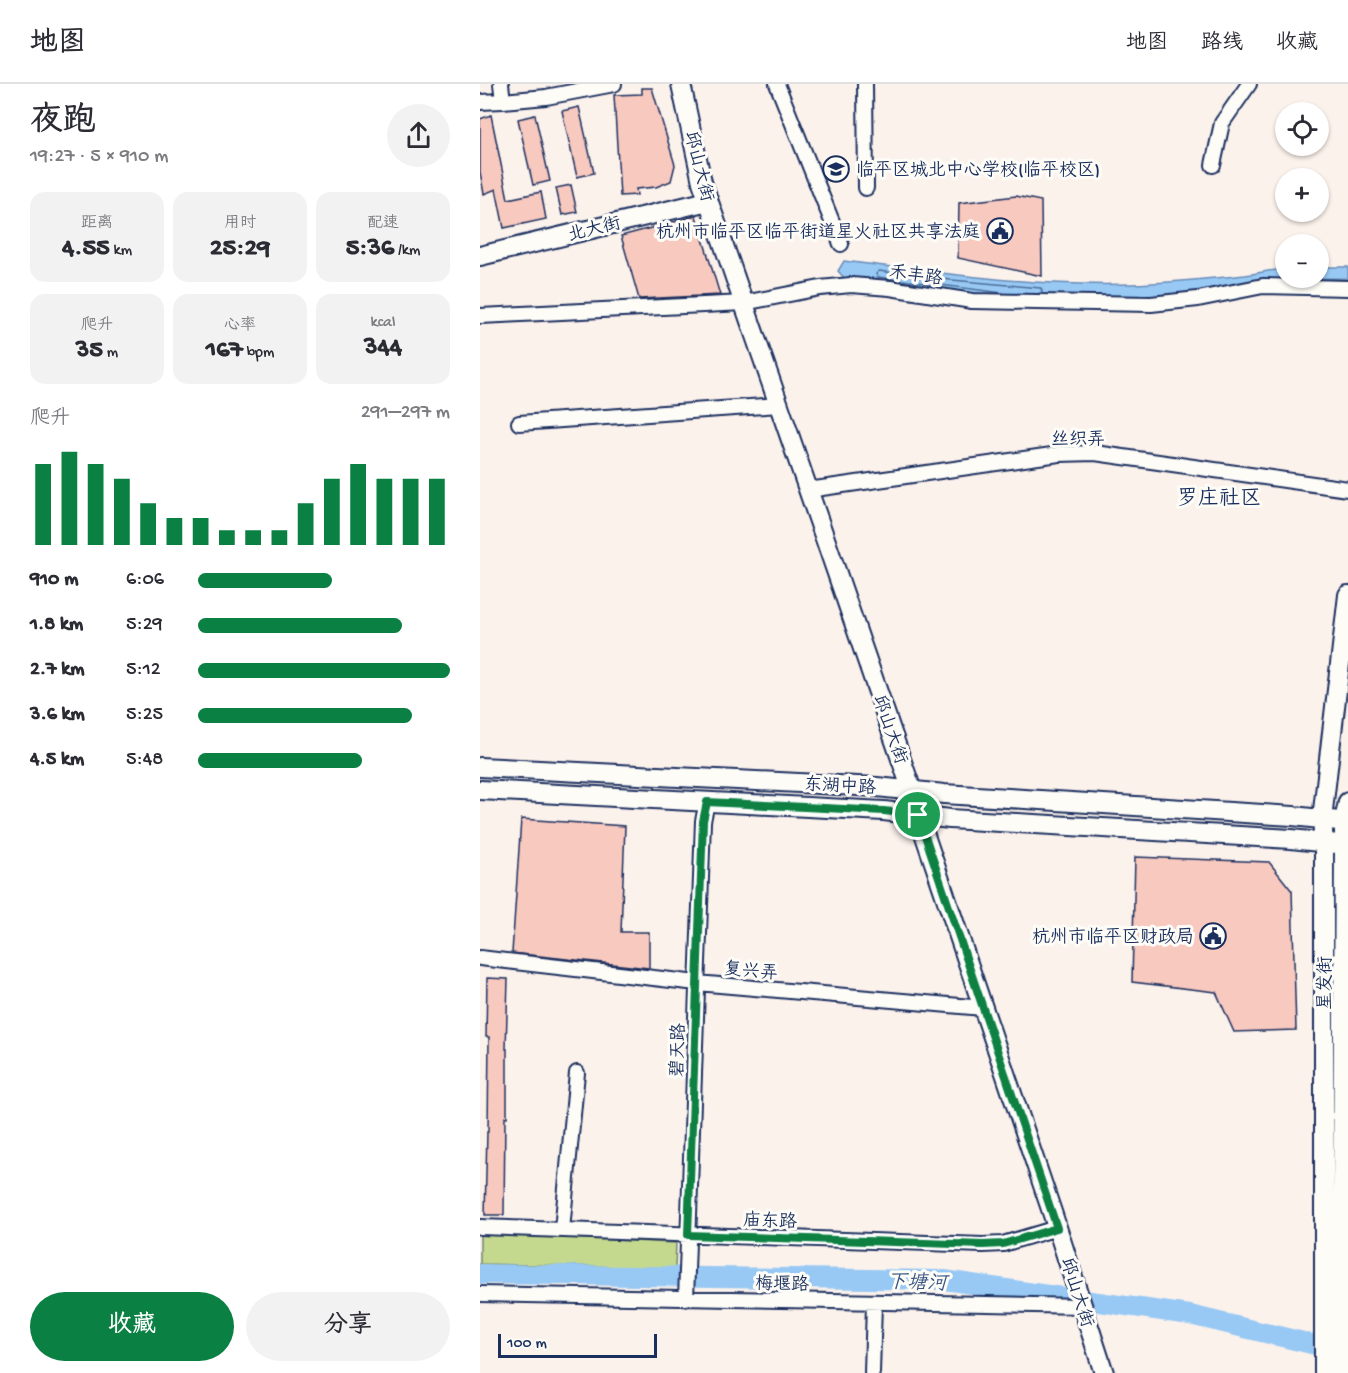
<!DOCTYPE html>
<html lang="zh">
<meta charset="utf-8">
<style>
body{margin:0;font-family:"Gochi Hand","LXGW WenKai TC",sans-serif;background:#f2f2f3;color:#2b2b33;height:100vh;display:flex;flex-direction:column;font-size:22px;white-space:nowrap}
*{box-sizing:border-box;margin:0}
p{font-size:20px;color:#7c7c81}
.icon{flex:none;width:33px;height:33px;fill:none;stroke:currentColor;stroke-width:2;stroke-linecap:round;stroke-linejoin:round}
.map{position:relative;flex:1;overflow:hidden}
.side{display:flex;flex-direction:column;background:#fff;width:480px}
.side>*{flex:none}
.fabs{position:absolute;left:795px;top:18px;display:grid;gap:12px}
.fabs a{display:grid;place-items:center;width:54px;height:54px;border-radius:50%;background:#fff;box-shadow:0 2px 4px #0004;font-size:30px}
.scale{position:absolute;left:18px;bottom:15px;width:159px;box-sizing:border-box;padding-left:6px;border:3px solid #1b2f5e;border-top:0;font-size:16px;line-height:21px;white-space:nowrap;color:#1b2f5e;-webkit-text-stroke:4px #fdfcf7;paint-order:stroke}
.pin{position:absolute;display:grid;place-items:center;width:51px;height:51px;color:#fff;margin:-26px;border:3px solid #fff;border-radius:50%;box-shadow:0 2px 6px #0007}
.round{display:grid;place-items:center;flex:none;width:63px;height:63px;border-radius:32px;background:#f2f2f3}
.overview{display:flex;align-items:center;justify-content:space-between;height:102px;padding:0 30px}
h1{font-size:33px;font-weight:800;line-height:45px}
.stats{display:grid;grid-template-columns:repeat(3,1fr);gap:9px;height:102px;padding:6px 30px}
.stats div{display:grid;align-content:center;border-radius:15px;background:#f2f2f3;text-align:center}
.stats b{font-size:26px;font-weight:800}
.stats small{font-size:16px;font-weight:400}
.stats p{font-size:16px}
.chart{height:168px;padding:12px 30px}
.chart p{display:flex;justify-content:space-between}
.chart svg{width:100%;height:108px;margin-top:6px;stroke:#0b8043;stroke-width:6}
.button{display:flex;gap:12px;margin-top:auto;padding:12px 30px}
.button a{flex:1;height:69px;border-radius:36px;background:#0b8043;color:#fff;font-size:24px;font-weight:800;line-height:69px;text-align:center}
.button a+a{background:#f2f2f3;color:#2b2b33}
ul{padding:0 30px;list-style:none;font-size:20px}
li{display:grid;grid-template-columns:96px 72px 1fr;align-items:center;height:45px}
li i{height:15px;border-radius:8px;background:#0b8043}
header{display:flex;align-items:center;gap:36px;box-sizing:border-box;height:84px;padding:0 30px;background:#fff;border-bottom:2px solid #e1e1e2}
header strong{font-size:28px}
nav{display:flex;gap:33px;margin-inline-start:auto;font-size:21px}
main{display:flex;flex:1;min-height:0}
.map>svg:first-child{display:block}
.green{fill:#c5d98e;stroke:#708476;stroke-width:1.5}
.water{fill:#98c9f4;stroke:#668bb8;stroke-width:1.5}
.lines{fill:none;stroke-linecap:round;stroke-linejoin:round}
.shore{stroke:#4d6d9a;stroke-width:1.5}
.river{stroke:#98c9f4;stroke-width:20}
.building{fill:#f8c9bf;stroke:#1b2f5e;stroke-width:1.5}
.minor-casing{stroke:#1b2f5e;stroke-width:18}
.major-casing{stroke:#1b2f5e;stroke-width:22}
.minor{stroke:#fdfcf7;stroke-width:14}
.major{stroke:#fdfcf7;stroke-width:18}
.route-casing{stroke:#fff;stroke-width:12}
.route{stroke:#0b8043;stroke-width:8}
.labels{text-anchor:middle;stroke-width:6;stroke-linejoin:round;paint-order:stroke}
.street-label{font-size:18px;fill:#1b2f5e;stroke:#fdfcf7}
.poi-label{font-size:18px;fill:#1b2f5e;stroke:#fdfcf7;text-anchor:end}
.water-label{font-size:20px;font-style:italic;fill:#3a5684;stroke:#fdfcf7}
.quarter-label{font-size:21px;fill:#1b2f5e;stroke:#fdfcf7}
</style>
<header>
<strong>地图</strong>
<nav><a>地图</a><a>路线</a><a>收藏</a></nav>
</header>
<main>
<section class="side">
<div class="overview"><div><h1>夜跑</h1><p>19:27 · 5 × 910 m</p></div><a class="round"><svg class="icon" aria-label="share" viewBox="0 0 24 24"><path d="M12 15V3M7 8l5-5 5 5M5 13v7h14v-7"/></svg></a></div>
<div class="stats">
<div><p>距离</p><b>4.55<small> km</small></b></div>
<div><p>用时</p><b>25:29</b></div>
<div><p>配速</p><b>5:36<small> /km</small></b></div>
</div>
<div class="stats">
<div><p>爬升</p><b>35<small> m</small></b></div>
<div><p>心率</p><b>167<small> bpm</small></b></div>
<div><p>kcal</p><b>344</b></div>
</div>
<div class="chart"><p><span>爬升</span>291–297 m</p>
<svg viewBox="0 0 160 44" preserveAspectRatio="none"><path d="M5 44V11M15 44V6M25 44V11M35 44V17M45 44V27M55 44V33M65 44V33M75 44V38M85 44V38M95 44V38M105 44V27M115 44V17M125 44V11M135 44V17M145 44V17M155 44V17"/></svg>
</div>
<ul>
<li><b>910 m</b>6:06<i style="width:53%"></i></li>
<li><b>1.8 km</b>5:29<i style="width:81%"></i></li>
<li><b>2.7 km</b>5:12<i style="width:100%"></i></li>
<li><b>3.6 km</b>5:25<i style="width:85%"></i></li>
<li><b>4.5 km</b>5:48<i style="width:65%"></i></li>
</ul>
<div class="button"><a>收藏</a><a>分享</a></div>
</section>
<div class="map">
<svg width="868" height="1289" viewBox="0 0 868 1289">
<rect width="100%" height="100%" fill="#fcf2ec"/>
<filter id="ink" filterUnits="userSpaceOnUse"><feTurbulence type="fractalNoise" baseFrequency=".0167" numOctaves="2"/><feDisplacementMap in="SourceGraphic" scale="12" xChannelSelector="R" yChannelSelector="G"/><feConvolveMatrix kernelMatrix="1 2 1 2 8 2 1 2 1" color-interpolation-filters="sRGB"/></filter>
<g filter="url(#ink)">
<path class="green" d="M 0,1150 L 196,1159 L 195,1184 L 0,1180 Z"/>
<path class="water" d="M 364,177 C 459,189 555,203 651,200 C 689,199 727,195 765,191 C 778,189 792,186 805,185 L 806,194 L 838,194 L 839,183 L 868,183 L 868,194 L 804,195 L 764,199 L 718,213 L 532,216 L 365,195 L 358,187 Z"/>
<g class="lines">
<path class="shore" d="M 523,209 L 398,193 L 396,190 L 399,187 L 449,194 L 561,204 L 562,208 L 558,210"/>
<path class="river" d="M 0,1190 L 464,1196 L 710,1231 L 861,1267"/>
</g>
<path class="building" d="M 162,4 L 172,4 L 195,81 L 191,97 L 176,103 L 156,105 L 157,111 L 140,112 L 134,11 L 162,10 Z
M 99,23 L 114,89 L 97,93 L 82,27 Z
M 11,31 L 28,115 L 61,108 L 66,135 L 24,144 L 16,105 L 4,110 L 0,88 L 0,35 Z
M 55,31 L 70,97 L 53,101 L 38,35 Z
M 91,101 L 97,128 L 82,131 L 76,104 Z
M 536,112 L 561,117 L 562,192 L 478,174 L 479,119 Z
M 216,132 L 240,211 L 159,215 L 141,152 Z
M 41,735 L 145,742 L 141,848 L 169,848 L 169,884 L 32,869 Z
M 655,773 L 789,778 L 812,807 L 816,946 L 754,948 L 736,908 L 652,898 Z
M 7,894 L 28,895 L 26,965 L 27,965 L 27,1033 L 25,1033 L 24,1131 L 5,1131 L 7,1048 L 8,1048 L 9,953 L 6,953 Z"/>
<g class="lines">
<g class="minor-casing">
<path id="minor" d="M 21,0 L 23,17
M 297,0 L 361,160
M 385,0 L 386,104
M 0,18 L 23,17 L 66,13 L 134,0
M 733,81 L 742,39 L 769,0
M 0,232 L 264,219 L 340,204 L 371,201 L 410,204 L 492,217 L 671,220 L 718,215 L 783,202 L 868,204
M 39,339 L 299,321
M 328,406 L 579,370 L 615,369 L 868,405
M 0,874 L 217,899 L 503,924
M 0,1143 L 503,1161 L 523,1160 L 577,1144
M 82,1146 L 97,989
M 0,1210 L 603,1222
M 206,1215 L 223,737 L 227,718
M 392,1289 L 394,1219"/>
</g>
<g class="major-casing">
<path id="major" d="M 201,0 L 222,98 L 430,701 L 438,731 L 573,1131 L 624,1289
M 0,172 L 228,117
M 0,683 L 397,703 L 464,710 L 813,732 L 868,738
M 0,706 L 404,727 L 470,735 L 811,755 L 868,761
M 844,1289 L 844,759 L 842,735 L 868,511
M 861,1289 L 864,761 L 864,737 L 868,718"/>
</g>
<use href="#minor" class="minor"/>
<use href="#major" class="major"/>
</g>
</g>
<g class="lines" filter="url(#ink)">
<g class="route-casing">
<path id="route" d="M 227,718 L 404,727 L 438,731 L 577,1144 L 523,1160 L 503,1161 L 208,1151 L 223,737 Z"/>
</g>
<use href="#route" class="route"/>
</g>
<defs>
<g id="school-ring" transform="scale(1.35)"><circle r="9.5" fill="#fdfcf7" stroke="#1b2f5e" stroke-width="1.5"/><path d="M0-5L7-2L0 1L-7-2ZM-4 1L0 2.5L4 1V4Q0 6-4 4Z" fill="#1b2f5e"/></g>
<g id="civic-ring" transform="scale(1.35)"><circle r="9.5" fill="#fdfcf7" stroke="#1b2f5e" stroke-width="1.5"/><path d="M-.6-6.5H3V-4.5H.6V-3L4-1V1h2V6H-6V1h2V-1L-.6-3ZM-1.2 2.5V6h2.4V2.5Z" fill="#1b2f5e"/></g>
</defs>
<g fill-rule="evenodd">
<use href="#school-ring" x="356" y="85"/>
<use href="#civic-ring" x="520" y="147"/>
<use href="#civic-ring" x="733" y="852"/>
</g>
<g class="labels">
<g class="street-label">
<text transform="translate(220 82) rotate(76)" y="6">邱山大街</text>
<text transform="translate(114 144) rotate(-14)" y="6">北大街</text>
<text transform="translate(436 190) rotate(8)" y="6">禾丰路</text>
<text x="598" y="360">丝织弄</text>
<text transform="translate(411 645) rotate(71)" y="6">邱山大街</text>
<text transform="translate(360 701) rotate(3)" y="6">东湖中路</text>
<text transform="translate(271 886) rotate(5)" y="6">复兴弄</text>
<text transform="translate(844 899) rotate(-90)" y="6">星发街</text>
<text transform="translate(197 966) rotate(-88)" y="6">碧天路</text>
<text transform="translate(290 1136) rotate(2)" y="6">庙东路</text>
<text transform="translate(302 1199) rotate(1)" y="6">梅堰路</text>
<text transform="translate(598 1208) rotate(72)" y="6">邱山大街</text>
</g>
<g class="poi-label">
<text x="376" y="91" text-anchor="start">临平区城北中心学校(临平校区)</text>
<text x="500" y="153">杭州市临平区临平街道星火社区共享法庭</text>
<text x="714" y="858">杭州市临平区财政局</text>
</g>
<g class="water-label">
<text transform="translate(437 1197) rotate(2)" y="7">下塘河</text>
</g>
<g class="quarter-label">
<text x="739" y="420">罗庄社区</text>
</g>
</g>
</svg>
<div class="fabs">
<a><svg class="icon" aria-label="locate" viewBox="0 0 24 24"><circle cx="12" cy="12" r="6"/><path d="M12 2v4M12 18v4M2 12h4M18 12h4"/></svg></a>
<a>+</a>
<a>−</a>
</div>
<div class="scale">100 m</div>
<div class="pin" style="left:438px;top:731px;background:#1e9e55"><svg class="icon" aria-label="arrive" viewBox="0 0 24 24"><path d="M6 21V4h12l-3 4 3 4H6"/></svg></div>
</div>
</main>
